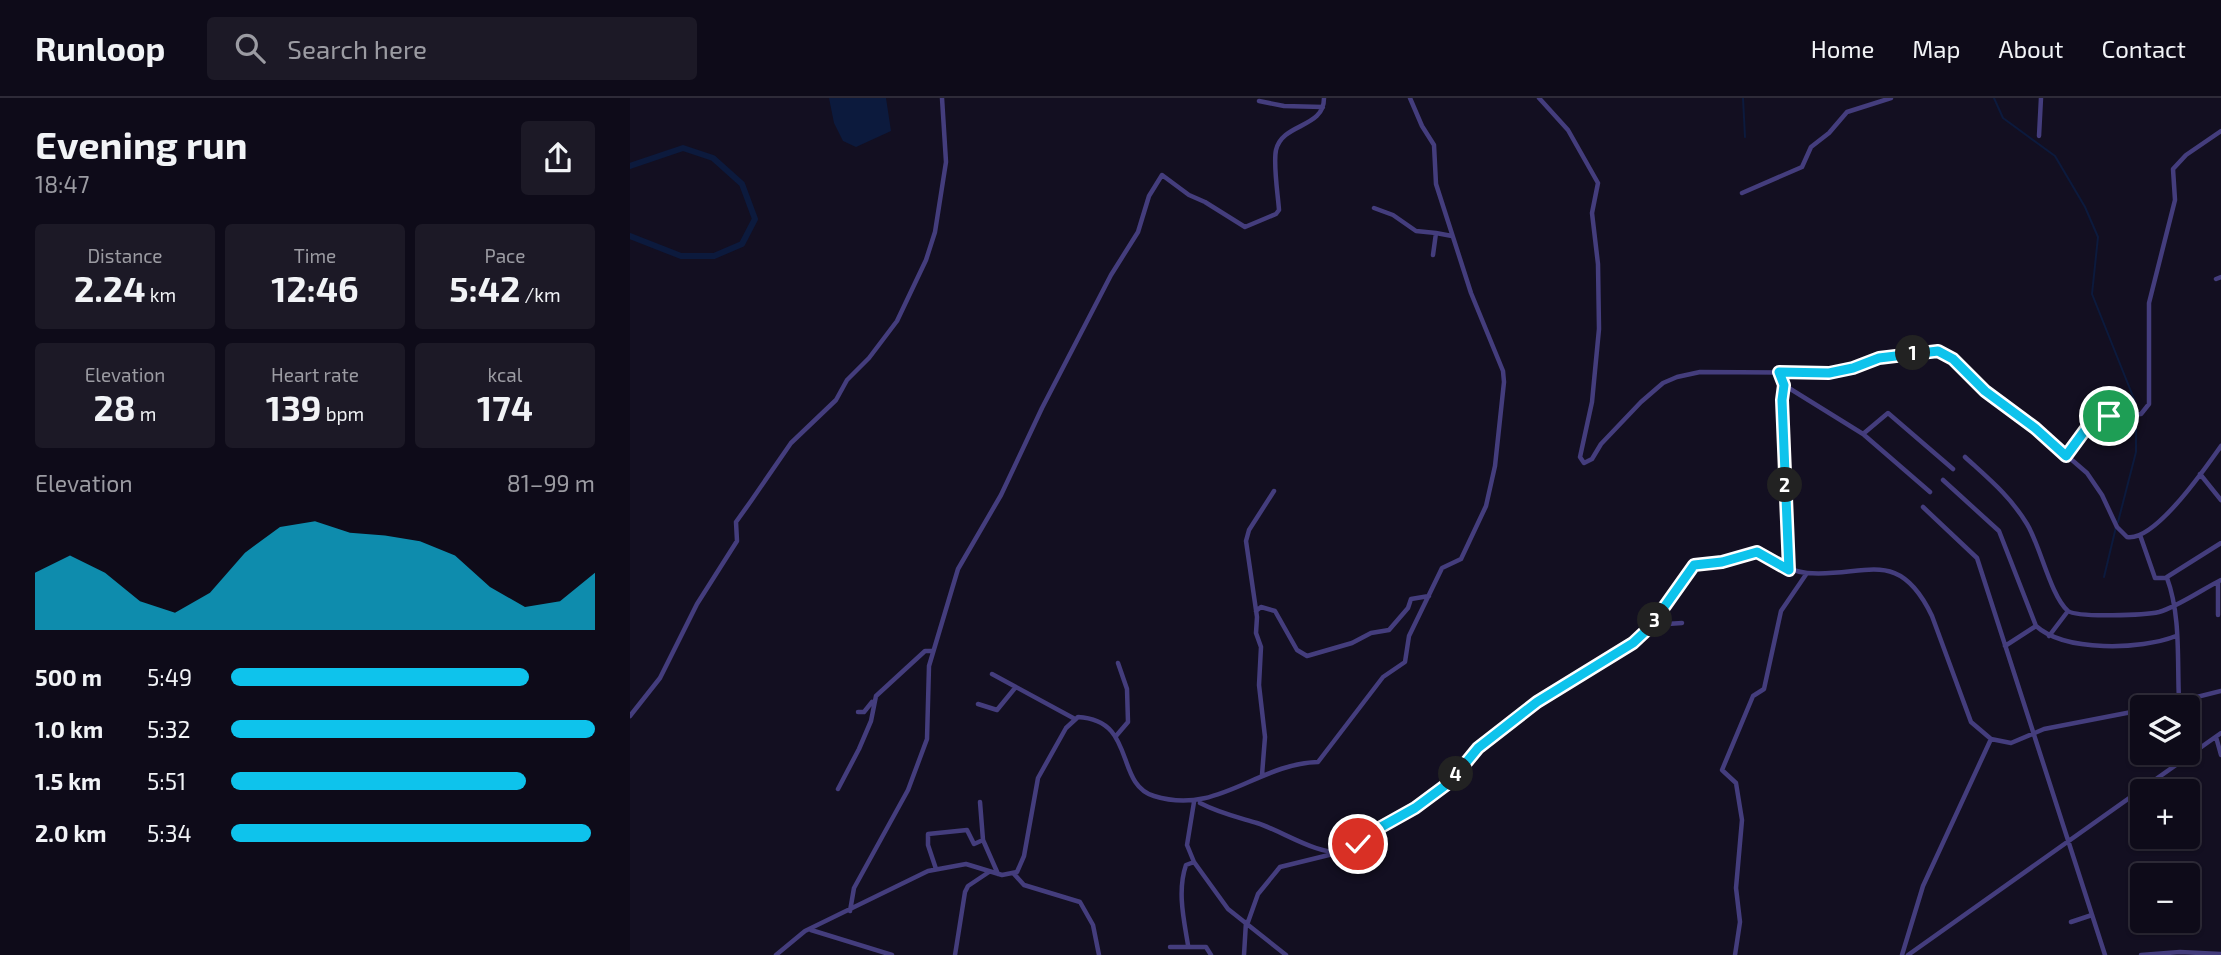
<!DOCTYPE html>
<meta charset="utf-8">
<style>
body{margin:0;font-family:"Exo 2",sans-serif;background:#1c1926;color:#f1f3f6;height:100vh;display:flex;flex-direction:column;font-size:26px;white-space:nowrap}
*{box-sizing:border-box;margin:0}
p{font-size:23px;color:#9b9ba2}
.icon{flex:none;width:38px;height:38px;fill:none;stroke:currentColor;stroke-width:2;stroke-linecap:round;stroke-linejoin:round}
.map{position:relative;flex:1;overflow:hidden}
.panel{display:flex;flex-direction:column;background:#0e0b19;width:630px}
.panel>*{flex:none}
.buttons{position:absolute;left:1500px;top:597px;display:grid;gap:14px}
.buttons a{display:grid;place-items:center;width:70px;height:70px;border-radius:7px;background:#0e0b19;box-shadow:0 2px 5px #0004,0 0 0 2px #2e2b38;font-size:35px}
.pin{position:absolute;display:grid;place-items:center;width:60px;height:60px;color:#fff;margin:-30px;border:4px solid #fff;border-radius:50%;box-shadow:0 2px 7px #0007}
.km{position:absolute;width:35px;height:35px;margin:-18px;border-radius:50%;background:#222;color:#fff;font-size:19px;line-height:35px;text-align:center}
.round{display:grid;place-items:center;flex:none;width:74px;height:74px;border-radius:7px;background:#1c1926}
.overview{display:flex;align-items:center;justify-content:space-between;height:119px;padding:0 35px}
h1{font-size:38px;font-weight:700;line-height:52px}
.stats{display:grid;grid-template-columns:repeat(3,1fr);gap:10px;height:119px;padding:7px 35px}
.stats div{display:grid;align-content:center;border-radius:7px;background:#1c1926;text-align:center}
.stats b{font-size:35px;font-weight:700}
.stats small{font-size:19px;font-weight:400}
.stats p{font-size:19px}
.chart{height:196px;padding:14px 35px}
.chart p{display:flex;justify-content:space-between}
.chart svg{width:100%;height:126px;margin-top:7px;fill:#0ec3ec;opacity:.7}
ul{padding:0 35px;list-style:none;font-size:23px}
li{display:grid;grid-template-columns:112px 84px 1fr;align-items:center;height:52px}
li i{height:18px;border-radius:9px;background:#0ec3ec}
header{display:flex;align-items:center;gap:42px;box-sizing:border-box;height:98px;padding:0 35px;background:#0e0b19;border-bottom:2px solid #2e2b38}
header strong{font-size:33px}
nav{display:flex;gap:38px;margin-inline-start:auto;font-size:24px}
.search{width:490px;height:63px;background:#1c1926;display:flex;align-items:center;gap:18px;box-sizing:border-box;padding:0 24px;border-radius:7px;color:#9b9ba2;font-size:26px}
main{display:flex;flex:1;min-height:0}
.map>svg:first-child{display:block}
.water{fill:#0c1a3d}
.lines{fill:none;stroke-linecap:round;stroke-linejoin:round}
.stream{stroke:#0c1a3d;stroke-width:2}
.river{stroke:#0c1a3d;stroke-width:6}
.street{stroke:#443d7d;stroke-width:4.5}
.route-casing{stroke:#fff;stroke-width:14}
.route{stroke:#0ec3ec;stroke-width:9}
</style>
<header>
<strong>Runloop</strong>
<div class="search"><svg class="icon" aria-label="search" viewBox="0 0 24 24"><circle cx="10" cy="10" r="6"/><path d="M15 15l6 6"/></svg>Search here</div>
<nav><a>Home</a><a>Map</a><a>About</a><a>Contact</a></nav>
</header>
<main>
<section class="panel">
<div class="overview"><div><h1>Evening run</h1><p>18:47</p></div><a class="round"><svg class="icon" aria-label="share" viewBox="0 0 24 24"><path d="M12 15V3M7 8l5-5 5 5M5 13v7h14v-7"/></svg></a></div>
<div class="stats">
<div><p>Distance</p><b>2.24<small> km</small></b></div>
<div><p>Time</p><b>12:46</b></div>
<div><p>Pace</p><b>5:42<small> /km</small></b></div>
</div>
<div class="stats">
<div><p>Elevation</p><b>28<small> m</small></b></div>
<div><p>Heart rate</p><b>139<small> bpm</small></b></div>
<div><p>kcal</p><b>174</b></div>
</div>
<div class="chart"><p><span>Elevation</span>81–99 m</p>
<svg viewBox="0 0 160 44" preserveAspectRatio="none"><path d="M0 44V24L10 18L20 24L30 34L40 38L50 31L60 17L70 8L80 6L90 10L100 11L110 13L120 18L130 29L140 36L150 34L160 24V44z"/></svg>
</div>
<ul>
<li><b>500 m</b>5:49<i style="width:82%"></i></li>
<li><b>1.0 km</b>5:32<i style="width:100%"></i></li>
<li><b>1.5 km</b>5:51<i style="width:81%"></i></li>
<li><b>2.0 km</b>5:34<i style="width:99%"></i></li>
</ul>
</section>
<div class="map">
<svg width="1591" height="857" viewBox="0 0 1591 857">
<rect width="100%" height="100%" fill="#130f21"/>
<path class="water" d="M 199,0 L 256,0 L 261,33 L 226,49 L 213,43 L 204,25 Z"/>
<g class="lines">
<path class="stream" d="M 1113,0 L 1115,39
M 1364,0 L 1373,20 L 1425,58 L 1455,109 L 1468,139 L 1462,196 L 1506,306 L 1506,314
M 1488,424 L 1506,354 L 1506,320
M 1474,479 L 1486,429"/>
<path class="river" d="M 0,68 L 53,50 L 83,60 L 112,86 L 125,121 L 112,146 L 84,158 L 51,158 L 0,138"/>
<path class="street" d="M 909,0 L 938,32 L 968,85 L 962,115 L 968,166 L 969,231 L 962,304 L 950,359 L 954,365 L 962,361 L 971,346 L 1011,304 L 1033,285 L 1047,279 L 1070,274 L 1199,275 L 1224,270 L 1249,260 L 1308,253 L 1323,261 L 1355,293 L 1398,324 L 1457,375 L 1472,397 L 1487,429 L 1497,439 C 1525,444 1576,369 1591,348
M 629,3 L 654,8 L 693,9
M 1409,38 L 1411,0
M 1112,95 L 1172,69 L 1181,49 L 1199,35 L 1217,14 L 1261,0
M 744,110 L 763,117 L 786,133 L 806,135
M 803,157 L 806,135 L 822,138
M 1586,181 L 1591,179
M 1147,276 L 1154,287 L 1233,336 L 1300,394
M 1154,287 L 1152,302 L 1159,471
M 1233,336 L 1258,315 L 1323,371
M 1436,358 L 1461,324 L 1479,318 L 1511,316 L 1519,306 L 1519,205 L 1545,102 L 1543,71 L 1556,57 L 1591,33
M 1335,359 C 1359,381 1380,398 1397,426 C 1410,447 1421,499 1438,513 C 1448,520 1516,517 1529,514 C 1547,509 1573,491 1591,482
M 1570,376 L 1591,402
M 1313,382 L 1369,433 L 1406,528 C 1435,554 1511,552 1546,538
M 1293,409 L 1347,460 L 1475,857
M 1510,437 L 1525,480 L 1537,480 C 1551,518 1547,562 1549,602
M 1537,479 L 1591,445
M 1588,485 L 1588,517
M 626,513 L 631,509 L 645,513 L 667,552 L 677,558 L 722,545 L 741,535 L 759,532 L 778,510 L 781,501 L 799,498
M 1022,527 L 1052,525
M 1419,538 L 1438,513
M 1375,548 L 1406,528
M 362,576 L 445,621
M 348,606 L 367,612 L 385,590
M 1527,609 L 1591,593
M 228,614 L 234,614 L 242,604
M 0,618 L 30,580 L 67,506 L 107,443 L 106,424 L 121,403 L 161,345 L 206,302 L 217,282 L 239,260 L 267,223 L 296,162 L 305,134 L 316,64 L 312,0
M 486,638 L 498,624 L 497,591 L 488,565
M 1586,639 L 1591,657
M 1543,654 L 1546,667
M 632,677 L 635,639 L 629,587 L 631,549 L 626,535 L 627,519 L 616,443 L 619,432 L 644,393
M 208,691 L 229,651 L 241,623 L 246,598 L 295,553 L 302,553
M 350,704 L 353,742 L 368,776
M 564,704 L 557,747 L 564,764 L 598,811 L 656,857
M 570,705 C 589,715 607,719 627,725 C 655,734 687,758 717,754 L 820,684 L 848,650 L 922,593 L 1003,545 L 1025,523 L 1059,470 L 1068,464 L 1092,464 L 1127,454 C 1145,461 1157,473 1177,475 C 1235,480 1268,447 1302,518 L 1341,624 L 1361,641 L 1381,645 L 1414,631 L 1512,612
M 306,771 L 298,747 L 298,736 L 337,732 L 344,746 L 353,742
M 384,776 L 394,787 L 450,804 L 463,827 L 469,857
M 220,813 L 224,790 L 278,692 L 297,641 L 299,568 L 328,471 L 371,397 L 412,310 L 481,177 L 508,134 L 519,98 L 532,77 L 559,97 L 575,104 L 615,129 L 646,116 L 649,112 C 648,97 643,66 646,52 C 653,24 694,31 694,0
M 618,824 L 628,796 L 650,769 L 707,755
M 1441,824 L 1462,817
M 181,832 L 262,857
M 558,847 C 554,822 547,793 556,767 L 564,764
M 540,849 L 576,849 L 581,857
M 146,857 L 175,833 L 298,773 L 336,766 L 372,777 L 387,774 L 394,758 L 408,680 L 436,630 L 448,619 C 507,622 484,686 524,698 C 588,718 626,666 688,664 L 753,579 L 775,564 L 779,538 L 812,470 L 831,461 L 856,408 L 865,368 L 874,284 L 873,273 L 841,195 L 806,86 L 804,47 L 792,28 L 780,0
M 325,857 L 335,794 L 338,788 L 359,774
M 614,857 L 616,824
M 1105,857 L 1110,824 L 1106,790 L 1112,722 L 1106,685 L 1092,672 L 1123,598 L 1134,591 L 1151,513 L 1177,475
M 1272,857 L 1293,788 L 1361,641
M 1278,857 L 1591,635
M 1511,857 L 1550,854 L 1591,856"/>
</g>
<g class="lines">
<g class="route-casing">
<path id="route" d="M 728,746 L 751,729 L 785,710 L 820,684 L 848,650 L 907,604 L 1003,545 L 1020,529 L 1064,467 L 1092,464 L 1127,454 L 1159,472 L 1152,302 L 1154,287 L 1149,274 L 1199,275 L 1223,270 L 1249,260 L 1308,253 L 1323,261 L 1355,293 L 1405,330 L 1436,358 L 1461,324 L 1479,318"/>
</g>
<use href="#route" class="route"/>
</g>
</svg>
<div class="buttons">
<a><svg class="icon" aria-label="layers" viewBox="0 0 24 24"><path d="M12 4l9 5-9 5-9-5zM3 14l9 5 9-5"/></svg></a>
<a>+</a>
<a>−</a>
</div>
<div class="pin" style="left:1479px;top:318px;background:#1e9e55"><svg class="icon" aria-label="arrive" viewBox="0 0 24 24"><path d="M6 21V4h12l-3 4 3 4H6"/></svg></div>
<div class="pin" style="left:728px;top:746px;background:#d93025"><svg class="icon" aria-label="check" viewBox="0 0 24 24"><path d="M5 12l5 5 9-10"/></svg></div>
<b class="km" style="left:1283px;top:255px">1</b>
<b class="km" style="left:1155px;top:387px">2</b>
<b class="km" style="left:1025px;top:522px">3</b>
<b class="km" style="left:826px;top:676px">4</b>
</div>
</main>
